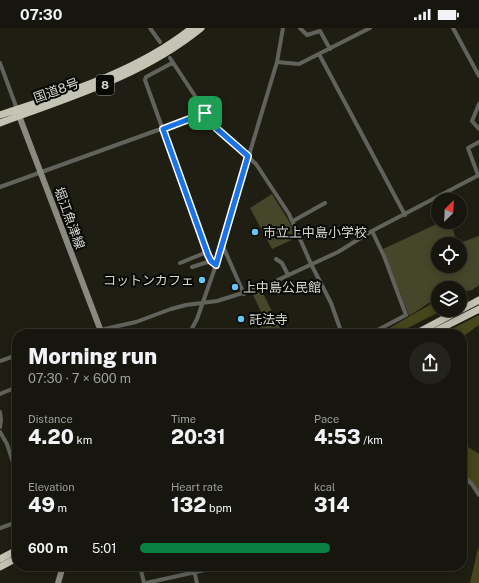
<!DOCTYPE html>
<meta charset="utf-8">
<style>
body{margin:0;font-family:"Public Sans","Noto Sans JP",sans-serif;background:#23231c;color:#f1f3f6;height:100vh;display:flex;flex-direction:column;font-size:15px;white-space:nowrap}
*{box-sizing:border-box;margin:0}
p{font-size:13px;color:#9e9f9e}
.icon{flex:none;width:22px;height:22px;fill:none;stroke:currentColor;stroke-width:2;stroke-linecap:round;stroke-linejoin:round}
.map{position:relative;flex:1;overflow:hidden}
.details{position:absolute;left:12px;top:301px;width:455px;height:242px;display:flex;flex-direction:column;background:#16160e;border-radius:16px;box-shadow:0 2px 10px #0003,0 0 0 1px #35352e}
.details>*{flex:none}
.needle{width:26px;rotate:24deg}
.tools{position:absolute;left:431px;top:165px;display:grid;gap:8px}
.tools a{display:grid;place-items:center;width:36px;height:36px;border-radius:50%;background:#16160e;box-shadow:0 2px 10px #0003,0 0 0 1px #35352e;font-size:20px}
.pin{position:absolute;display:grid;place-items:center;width:34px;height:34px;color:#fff;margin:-17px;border-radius:8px;box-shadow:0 2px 6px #0006}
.round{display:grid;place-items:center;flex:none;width:42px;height:42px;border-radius:21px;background:#23231c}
.head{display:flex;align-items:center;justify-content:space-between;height:68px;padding:0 16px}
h1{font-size:22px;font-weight:800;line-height:30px}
.metrics{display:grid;grid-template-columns:repeat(3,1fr);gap:6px;height:68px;padding:4px 16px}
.metrics div{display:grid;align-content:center}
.metrics b{font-size:20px;font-weight:800}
.metrics small{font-size:11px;font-weight:400}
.metrics p{font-size:11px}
ul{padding:0 16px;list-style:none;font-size:13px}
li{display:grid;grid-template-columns:64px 48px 1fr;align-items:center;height:30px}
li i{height:10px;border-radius:5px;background:#0b8043}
.status{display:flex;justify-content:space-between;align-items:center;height:28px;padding:0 20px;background:#16160e;direction:ltr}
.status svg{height:11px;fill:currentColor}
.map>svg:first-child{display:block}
.green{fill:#46462a;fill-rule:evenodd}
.forest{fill:#46451b}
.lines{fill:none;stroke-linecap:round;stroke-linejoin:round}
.street{stroke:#62625c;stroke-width:4}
.secondary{stroke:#8a8a80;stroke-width:6}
.highway{stroke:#c4c4b5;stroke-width:7}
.route-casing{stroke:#fff;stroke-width:8}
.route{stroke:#1a73e8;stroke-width:5}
.poi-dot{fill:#68c4f0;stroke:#080804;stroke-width:1.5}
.labels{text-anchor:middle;stroke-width:4;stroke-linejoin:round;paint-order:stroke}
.shield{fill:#080804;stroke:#999993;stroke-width:1}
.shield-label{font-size:12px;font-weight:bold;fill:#d7d7d0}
.street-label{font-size:13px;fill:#d7d7d0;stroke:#080804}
.poi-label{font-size:13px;fill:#d7d7d0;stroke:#080804;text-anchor:start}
</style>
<div class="status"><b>07:30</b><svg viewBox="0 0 49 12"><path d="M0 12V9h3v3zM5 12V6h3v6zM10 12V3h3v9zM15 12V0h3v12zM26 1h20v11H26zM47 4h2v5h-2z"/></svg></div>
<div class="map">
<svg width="479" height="555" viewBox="0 0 479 555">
<rect width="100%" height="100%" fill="#1e1e13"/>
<path class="green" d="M 272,166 L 289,193 L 296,210 L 272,221 L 250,180 Z
M 441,194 L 451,194 L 457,216 L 479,208 L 479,257 L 472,262 L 460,264 L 460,260 L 438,260 L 438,269 L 409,288 L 383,221 ZM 438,216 L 460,216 L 460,238 L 438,238 Z
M 262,263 L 283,306 L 257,306 L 255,302 L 262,299 L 259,293 L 264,290 L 253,267 Z"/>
<path class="forest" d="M 438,272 L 438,282 L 443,282 L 396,306 L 379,306 Z
M 479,287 L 479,297 L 462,309 L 462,306 L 442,306 Z
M 462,415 L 479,426 L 479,469 L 462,447 Z
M 479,519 L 479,555 L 470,555 L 477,524 Z"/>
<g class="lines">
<path class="street" d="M 150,0 L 160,14
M 300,0 L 307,7 L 320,3 L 330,21
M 453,0 L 479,48
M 319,26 L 405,187
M 170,30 L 216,100 L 256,136 L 289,186 L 311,236 L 331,275 L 342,306
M 277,34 L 299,36 L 370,0
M 0,35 L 17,81
M 172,35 L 146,49 L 145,52 L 208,227 L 211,233 L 216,237
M 479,76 L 472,93 L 479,101
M 478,147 L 468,120 L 479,114
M 0,159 L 205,85
M 293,193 L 325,175
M 222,216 L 244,266
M 276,231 L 282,235 L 288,247
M 180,235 L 207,224
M 192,239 L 211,233
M 82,306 L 136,294 L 171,281 L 186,277 L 217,273 L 265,258 L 338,224 L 372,203 L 479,147
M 189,306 L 197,291 L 216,237 L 277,34 L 283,0
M 370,306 L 406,287 L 384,228 L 372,203
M 0,333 L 17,327
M 0,366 L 17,359
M 0,384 L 1,392 L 0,399
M 0,404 L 7,416 L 17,447
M 462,447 L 472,456 L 479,467
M 0,500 L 17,494
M 140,538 L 144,555
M 193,538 L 197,555
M 146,555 L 223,538"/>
<path class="secondary" d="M 18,85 L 102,306
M 58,555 L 63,538"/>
<path class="highway" d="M 0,87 C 66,65 137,44 192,0
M 0,95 C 70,69 142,48 201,0
M 415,306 L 479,272
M 430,306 L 479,281
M 0,531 L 17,522
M 0,539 L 17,530"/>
</g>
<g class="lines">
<g class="route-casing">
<path id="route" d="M 205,85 L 216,100 L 248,128 L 216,237 L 211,233 L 208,227 L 163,101 Z"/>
</g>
<use href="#route" class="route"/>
</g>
<g class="poi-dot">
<circle cx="255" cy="204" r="4"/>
<circle cx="202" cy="252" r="4"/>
<circle cx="235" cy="259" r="4"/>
<circle cx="241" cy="291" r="4"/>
</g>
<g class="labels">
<rect class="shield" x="96" y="47" width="18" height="20" rx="3"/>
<g class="shield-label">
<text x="105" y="61">8</text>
</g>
<g class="street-label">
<text transform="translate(56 62) rotate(-20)" y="5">国道8号</text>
<text transform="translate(70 190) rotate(70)" y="5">堀江魚津線</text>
</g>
<g class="poi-label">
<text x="263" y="209">市立上中島小学校</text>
<text x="194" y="257" text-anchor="end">コットンカフェ</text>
<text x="243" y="264">上中島公民館</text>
<text x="249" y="296">託法寺</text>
</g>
</g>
</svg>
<div class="tools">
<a><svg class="needle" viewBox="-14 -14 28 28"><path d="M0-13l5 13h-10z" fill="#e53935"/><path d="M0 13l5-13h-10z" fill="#9e9f9e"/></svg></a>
<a><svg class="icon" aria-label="locate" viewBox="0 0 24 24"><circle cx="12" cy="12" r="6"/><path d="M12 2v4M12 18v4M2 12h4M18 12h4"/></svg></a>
<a><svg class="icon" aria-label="layers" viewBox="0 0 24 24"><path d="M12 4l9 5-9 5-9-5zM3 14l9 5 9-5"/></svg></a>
</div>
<div class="pin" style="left:205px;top:85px;background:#1e9e55"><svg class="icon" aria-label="arrive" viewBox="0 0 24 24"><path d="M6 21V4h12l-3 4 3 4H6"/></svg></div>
<section class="details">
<div class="head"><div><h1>Morning run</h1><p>07:30 · 7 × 600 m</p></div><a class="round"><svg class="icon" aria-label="share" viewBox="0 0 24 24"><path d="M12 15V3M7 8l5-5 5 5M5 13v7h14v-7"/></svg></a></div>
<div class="metrics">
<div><p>Distance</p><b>4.20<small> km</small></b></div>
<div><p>Time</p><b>20:31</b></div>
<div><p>Pace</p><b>4:53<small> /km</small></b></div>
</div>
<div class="metrics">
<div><p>Elevation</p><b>49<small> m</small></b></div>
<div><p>Heart rate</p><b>132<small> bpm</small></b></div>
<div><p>kcal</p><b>314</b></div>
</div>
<ul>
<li><b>600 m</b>5:01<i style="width:61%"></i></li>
</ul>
</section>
</div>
